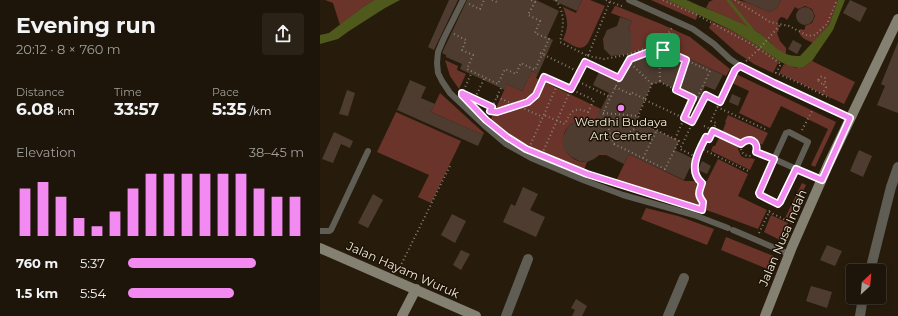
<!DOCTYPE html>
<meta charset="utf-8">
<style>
body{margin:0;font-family:Montserrat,sans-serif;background:#2a2217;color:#f1f3f6;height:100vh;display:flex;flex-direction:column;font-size:15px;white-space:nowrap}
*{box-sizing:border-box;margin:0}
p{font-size:13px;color:#a09f9c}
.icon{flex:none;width:22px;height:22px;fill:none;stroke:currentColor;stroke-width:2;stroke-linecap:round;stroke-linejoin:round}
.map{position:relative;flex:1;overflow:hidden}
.side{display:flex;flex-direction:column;background:#1d1509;width:320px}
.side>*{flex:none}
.needle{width:26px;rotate:26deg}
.controls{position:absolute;left:526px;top:264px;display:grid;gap:8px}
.controls a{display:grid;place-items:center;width:40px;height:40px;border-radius:4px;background:#1d1509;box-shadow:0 2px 10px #0003,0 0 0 1px #3b342a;font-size:20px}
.pin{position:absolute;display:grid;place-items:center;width:34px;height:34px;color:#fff;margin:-17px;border-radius:8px;box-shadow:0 2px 6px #0006}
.round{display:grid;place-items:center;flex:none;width:42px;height:42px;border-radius:4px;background:#2a2217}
.headline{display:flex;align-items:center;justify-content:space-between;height:68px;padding:0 16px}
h1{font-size:22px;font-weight:700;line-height:30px}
.stats{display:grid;grid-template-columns:repeat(3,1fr);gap:6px;height:68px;padding:4px 16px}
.stats div{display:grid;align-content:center}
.stats b{font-size:17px;font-weight:700}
.stats small{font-size:11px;font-weight:400}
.stats p{font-size:11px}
.chart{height:112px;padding:8px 16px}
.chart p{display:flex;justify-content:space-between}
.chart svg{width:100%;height:72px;margin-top:4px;stroke:#f38af1;stroke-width:6}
ul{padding:0 16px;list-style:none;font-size:13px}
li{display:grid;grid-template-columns:64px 48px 1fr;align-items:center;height:30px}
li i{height:10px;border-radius:5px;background:#f38af1}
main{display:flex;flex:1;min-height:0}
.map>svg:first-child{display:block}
.green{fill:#6a342a}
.water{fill:#4f591c}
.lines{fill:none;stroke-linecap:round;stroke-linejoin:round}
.stream{stroke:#4f591c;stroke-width:3}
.building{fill:#4e3c30}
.path{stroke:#8a8073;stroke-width:2;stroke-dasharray:1 3;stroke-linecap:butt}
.lane{stroke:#5f5d54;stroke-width:6}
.street{stroke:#5f5d54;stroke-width:10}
.secondary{stroke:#848072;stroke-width:10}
.route-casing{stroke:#fff;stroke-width:8}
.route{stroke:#f38af1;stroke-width:5}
.poi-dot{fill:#f38af1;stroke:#1d1304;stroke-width:1.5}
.labels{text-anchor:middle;stroke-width:3;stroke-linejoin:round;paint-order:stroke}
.poi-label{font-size:12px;fill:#f1e9df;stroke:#1d1304}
.street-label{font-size:12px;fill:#f1e9df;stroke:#1d1304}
</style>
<main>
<section class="side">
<div class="headline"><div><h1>Evening run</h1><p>20:12 · 8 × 760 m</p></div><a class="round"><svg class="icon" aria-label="share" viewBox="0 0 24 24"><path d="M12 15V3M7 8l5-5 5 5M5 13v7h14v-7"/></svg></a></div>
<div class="stats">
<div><p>Distance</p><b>6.08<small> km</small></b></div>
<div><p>Time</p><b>33:57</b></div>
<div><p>Pace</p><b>5:35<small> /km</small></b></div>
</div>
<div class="chart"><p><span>Elevation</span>38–45 m</p>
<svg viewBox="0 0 160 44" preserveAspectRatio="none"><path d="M5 44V15M15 44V11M25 44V20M35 44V33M45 44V38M55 44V29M65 44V15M75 44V6M85 44V6M95 44V6M105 44V6M115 44V6M125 44V6M135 44V15M145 44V20M155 44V20"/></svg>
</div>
<ul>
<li><b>760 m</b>5:37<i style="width:73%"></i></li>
<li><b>1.5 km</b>5:54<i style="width:60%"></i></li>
</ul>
</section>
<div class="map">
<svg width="578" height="316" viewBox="0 0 578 316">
<rect width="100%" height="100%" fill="#271c0c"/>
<path class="green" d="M 5,0 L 54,0 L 43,7 L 20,25 L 13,3 Z
M 262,0 L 270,0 L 285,6 L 269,41 C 262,54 253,45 243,40 C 249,25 248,21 243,7 L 256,13 Z
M 331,0 L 347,0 L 378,14 L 376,20 Z
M 393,0 L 418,0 L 426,2 L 449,12 L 457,8 L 461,0 L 518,0 L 509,25 L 493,43 C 487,40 479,38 479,30 L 481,29 L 483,30 L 485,29 L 485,26 L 492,23 L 495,16 L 492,9 L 485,6 L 478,9 L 475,7 L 467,20 L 465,18 L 461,17 L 459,19 L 457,23 C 459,27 460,29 457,33 L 460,41 L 466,48 L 466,55 L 458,51 L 450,42 L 438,32 L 416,21 L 386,8 L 389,2 Z
M 295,6 L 296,6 L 341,24 L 370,37 L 410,69 L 406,76 L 353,51 L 356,45 L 341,38 L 338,44 L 307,55 L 311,45 L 311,31 L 308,30 L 312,21 L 291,13 Z
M 392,22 L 411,30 L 436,45 L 459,61 L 453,73 L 434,64 L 416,52 L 389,28 Z
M 125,60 L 138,66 L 137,70 L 146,74 L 139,89 L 130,76 Z
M 492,61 L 535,82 L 524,104 L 459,73 L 464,64 L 476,68 L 484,67 Z
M 212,71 L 218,74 L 216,78 L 281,109 L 279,113 L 291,145 L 286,155 L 279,155 L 267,120 C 263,120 258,120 255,122 C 237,131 240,154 258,161 C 261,162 264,162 267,162 L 264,170 L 215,151 L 203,145 L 170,121 L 187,84 L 202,91 Z
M 414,73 L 516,122 L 495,167 L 491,165 L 508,129 L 461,106 L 450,128 L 419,113 L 429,91 L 410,82 Z
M 120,93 L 164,133 L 163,135 L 111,112 Z
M 76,112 L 141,141 L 111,203 L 98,197 L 109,175 L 57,152 Z
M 408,115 L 448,133 L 442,145 L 433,138 L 426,138 L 421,141 L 402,133 L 406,122 L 405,122 Z
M 400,136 L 419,145 L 418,149 L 421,156 C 427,160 430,157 435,159 L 430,170 L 391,151 L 393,146 L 395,146 Z
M 309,154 L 365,181 L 387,181 L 398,159 L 428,174 L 418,196 L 447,210 L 438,229 L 395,213 L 296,181 Z
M 482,183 L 486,185 L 469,220 L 465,218 Z
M 326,208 L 358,216 L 394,229 L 387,245 L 321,219 Z
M 451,215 L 468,223 L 460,240 L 444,232 Z
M 406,237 L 456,257 L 450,270 L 401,250 Z"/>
<path class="water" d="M 54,0 L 80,0 L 65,8 L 29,31 L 18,39 L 0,44 L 0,35 L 9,33 L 43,7 Z
M 347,0 C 353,0 360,0 366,0 C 370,1 375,4 380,6 C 399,13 418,21 436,31 C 453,41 457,57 480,56 L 509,25 L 518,0 L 525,0 L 513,30 L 492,61 L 484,67 L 479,68 L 469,66 L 459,61 L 436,45 L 411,30 Z"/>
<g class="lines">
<path class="stream" d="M 408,0 L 434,32"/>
</g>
<path class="building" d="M 129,0 L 138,0 L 114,50 L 108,47 Z
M 147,0 L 216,0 L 239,11 L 227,37 L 233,40 L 218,74 L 212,71 L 202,91 L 187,84 L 185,90 L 140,69 L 142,64 L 126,57 L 126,55 L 122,53 Z
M 232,0 L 262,0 L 257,11 Z
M 422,0 L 461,0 L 457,8 L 449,12 Z
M 530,0 L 547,8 L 540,22 L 523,13 Z
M476 16a9 9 0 1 1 18 0a9 9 0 1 1-18 0Z
M 300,17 L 312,21 L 308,30 L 311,31 L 311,54 L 338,44 L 341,38 L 356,45 L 353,51 L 403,75 L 395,90 L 385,86 L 379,100 L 340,82 L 332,84 L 317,116 L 321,123 L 359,141 L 355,150 L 374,159 L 364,180 L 309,154 L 304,164 L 282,153 L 274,159 L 267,162 L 259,161 L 250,156 L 243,148 L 243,136 L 248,127 L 256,121 L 276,119 L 289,93 L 273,85 L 279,72 L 295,79 L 307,55 L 311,54 L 291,56 L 284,49 L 283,39 L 287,30 L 297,26 Z
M 473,40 L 482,45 L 477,54 L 468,49 Z
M 578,42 L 578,113 L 557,105 L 565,86 L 561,84 Z
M 90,80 L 106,87 L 101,98 L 115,104 L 111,112 L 163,135 L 158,146 L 77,110 Z
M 27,90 L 35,93 L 28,116 L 19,114 Z
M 412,94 L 421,98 L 418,106 L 409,102 Z
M 14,132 L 33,141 L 30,148 L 21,144 L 13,163 L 2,159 Z
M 539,150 L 552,156 L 543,177 L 530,171 Z
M 382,161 L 391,166 L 387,174 L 378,170 Z
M 203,187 L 218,194 L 210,210 L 225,217 L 216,237 L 183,222 L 191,204 L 195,206 Z
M 53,194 L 63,200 L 48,228 L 38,223 Z
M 132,214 L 146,221 L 135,243 L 121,235 Z
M 507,245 L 522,251 L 515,266 L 500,260 Z
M 141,250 L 150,254 L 141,270 L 133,265 Z
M 491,286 L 512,292 L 507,308 L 486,301 Z
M 256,299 L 267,306 L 262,316 L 252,316 L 255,310 L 251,308 Z"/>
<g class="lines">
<path class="path" d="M 172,0 L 177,2 L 178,0
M 236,0 C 246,15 243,26 240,42 L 268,56 L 290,1
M 286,0 L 304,7
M 343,0 L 377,15 L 435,46 L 461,64 L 456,73 L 477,82 L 510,98
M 415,0 L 450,22 L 469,26 L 488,36 L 495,35 L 507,24 L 517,0
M 149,4 L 160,9 L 164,0
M 134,34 L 146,40 L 142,50 L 153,55 L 147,69 L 178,84 L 185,69 L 196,74 L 201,63 L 215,70 L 229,39 L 215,33 L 220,21 L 208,15 L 215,2 L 211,0
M 339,48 L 390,71 L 376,100 L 340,82 L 332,84 L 318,116 L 322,123 L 359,141 L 345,169 L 294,144 L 283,113 L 308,61 L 309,59 Z
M 339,48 L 340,82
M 220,53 L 259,72
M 308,61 L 332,84
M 426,61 L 439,49 L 461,24
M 265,62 L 299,78
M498.5 80a3.5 3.5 0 1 1 7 0a3.5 3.5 0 1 1-7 0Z
M 255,80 L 290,97
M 295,87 L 310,94 L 311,92 L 325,99
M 356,90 L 366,60
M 143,93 L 172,107
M 142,94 L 151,74
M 502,95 L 506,87 L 503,83
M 177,97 L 198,106 L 208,102 L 213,99 L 216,95 L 224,77 L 274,100 L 268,112 C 253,106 251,112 245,124 L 224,115
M 155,98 L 165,77
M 325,100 L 372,122
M 397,107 L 447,130
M 170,111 L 177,112 L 198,106 L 223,117
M 283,113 L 318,116
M 167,118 L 181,88
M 384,126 L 421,144
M 482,130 L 493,109
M 355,139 L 373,98
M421 148a8 8 0 1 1 16 0a8 8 0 1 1-16 0Z
M 294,144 L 322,123
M 209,148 L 238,83
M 380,148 L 428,171
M 436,152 L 446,156
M 222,154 L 251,89 L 268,56 L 284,59 L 306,55 L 335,45 L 340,36 L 345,38 L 352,28
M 376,157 L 360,149 L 386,95 L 400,102
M 323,158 L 337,130
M 302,185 L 311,188
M 382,209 L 383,202 C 377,194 379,192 382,183 C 367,171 379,150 385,137 L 389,139 L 396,123 L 391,121 L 414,71
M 449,212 L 472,223
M 439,233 L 451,208
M 78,271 L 130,166"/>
<path class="lane" d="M 143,0 L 124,38 L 118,52 L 117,63 L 118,73 L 122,81 L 130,93 L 166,127 L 186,144 L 211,158 L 263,180 L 303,195 L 374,215 L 408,228
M 309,0 L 373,29 L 394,44 L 410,59 L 423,68 L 454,83 L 530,118
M 469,132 L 488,142 L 461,202 L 458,204 L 440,195 L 439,192 L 466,133 Z
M 454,159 L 501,180
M 413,230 L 469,254
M 0,231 L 9,231 L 11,230 L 48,151"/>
<path class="street" d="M 550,271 L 571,187 L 578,167
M 186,316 L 208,259
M 348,316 L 364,278
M 540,316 L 543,297"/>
<path class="secondary" d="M 0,248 L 156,316
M 82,316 L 96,289
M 445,316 L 472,247 L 508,165 L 578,19"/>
</g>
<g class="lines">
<g class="route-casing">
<path id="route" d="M 339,48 L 366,60 L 356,90 L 373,98 L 364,118 L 372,122 L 386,95 L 400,102 L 415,70 L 420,66 L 454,83 L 530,118 L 502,180 L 476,169 L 460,202 L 458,204 L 440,195 L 439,193 L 454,159 L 436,152 C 439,141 429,136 421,144 L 393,131 L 389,139 L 386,137 C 379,150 367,171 382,183 C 379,192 377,194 383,202 L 382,210 L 267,174 L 206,149 L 187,137 L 166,120 L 142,95 L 142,93 L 172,107 L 170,111 L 177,112 L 208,102 L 216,95 L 224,77 L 251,89 L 265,62 L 299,78 L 310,59 Z"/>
</g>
<use href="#route" class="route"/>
</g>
<circle class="poi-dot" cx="301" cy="108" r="4"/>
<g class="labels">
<g class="poi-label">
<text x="301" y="126">Werdhi Budaya<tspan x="301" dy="14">Art Center</tspan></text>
</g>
<g class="street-label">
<text transform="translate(463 238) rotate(-67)" y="4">Jalan Nusa Indah</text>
<text transform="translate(83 270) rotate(24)" y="4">Jalan Hayam Wuruk</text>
</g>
</g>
</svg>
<div class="controls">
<a><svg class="needle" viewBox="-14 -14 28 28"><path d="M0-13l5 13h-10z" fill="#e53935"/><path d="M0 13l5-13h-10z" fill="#a09f9c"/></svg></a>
</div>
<div class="pin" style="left:343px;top:50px;background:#1e9e55"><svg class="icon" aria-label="arrive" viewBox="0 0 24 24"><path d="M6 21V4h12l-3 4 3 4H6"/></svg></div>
</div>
</main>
